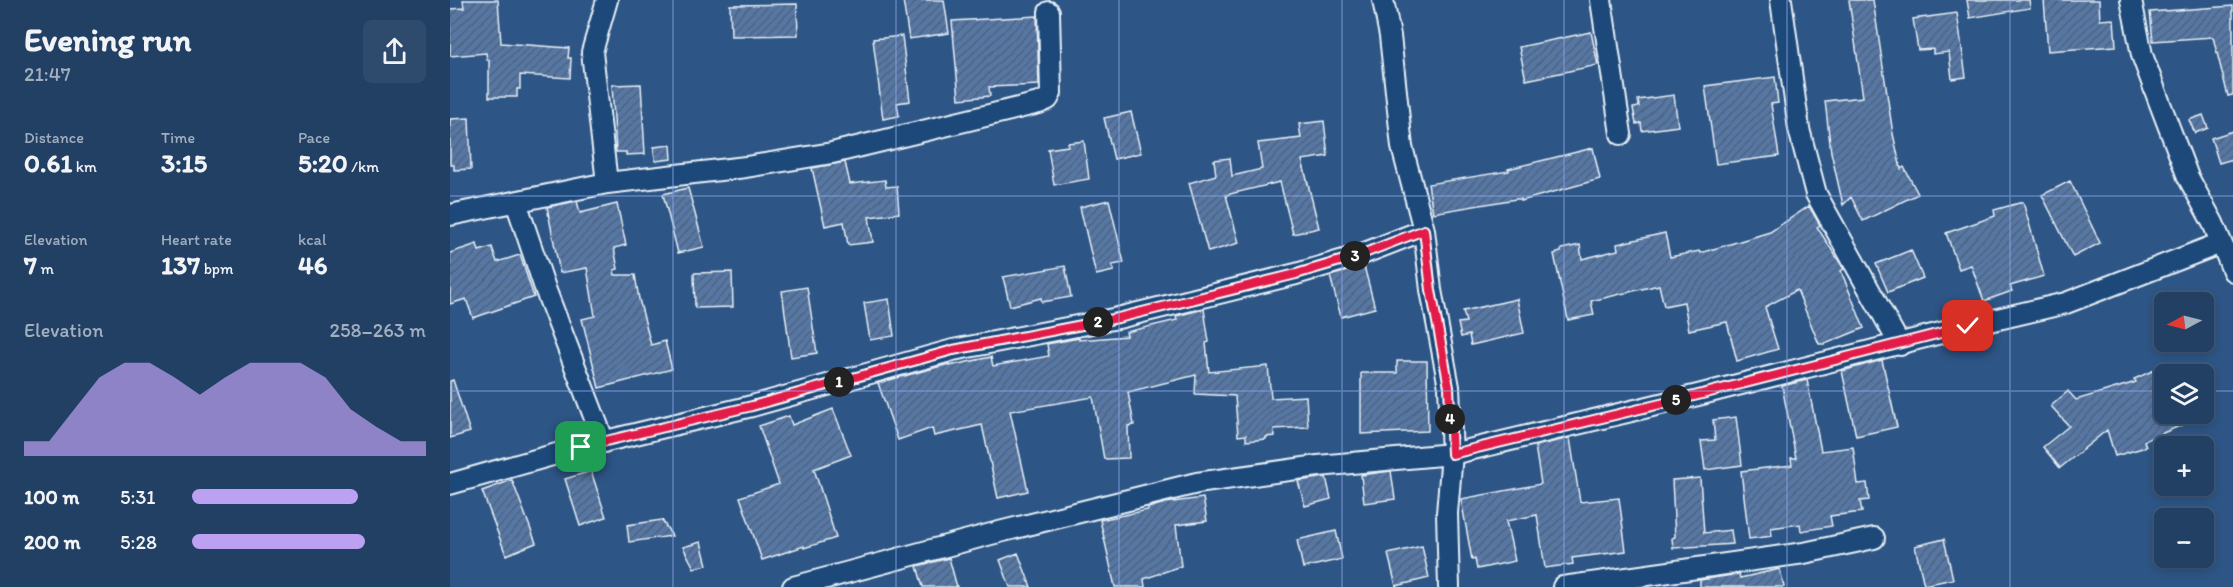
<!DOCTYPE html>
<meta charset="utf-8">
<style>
body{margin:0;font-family:Itim,sans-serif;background:#2e4b6d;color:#f1f3f6;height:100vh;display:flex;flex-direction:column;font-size:22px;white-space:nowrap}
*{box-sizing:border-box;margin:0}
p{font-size:20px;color:#a2afbf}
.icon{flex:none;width:33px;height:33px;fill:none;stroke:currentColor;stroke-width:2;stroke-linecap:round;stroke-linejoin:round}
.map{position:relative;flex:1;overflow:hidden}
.details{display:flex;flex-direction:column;background:#224064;width:450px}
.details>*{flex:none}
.needle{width:39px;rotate:263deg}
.controls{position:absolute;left:1704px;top:292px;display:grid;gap:12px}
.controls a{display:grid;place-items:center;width:60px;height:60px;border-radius:9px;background:#224064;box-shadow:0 3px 9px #0003,0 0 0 2px #3f5978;font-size:30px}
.pin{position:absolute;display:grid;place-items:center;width:51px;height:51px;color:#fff;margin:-26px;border-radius:12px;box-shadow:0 3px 9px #0006}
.km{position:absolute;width:30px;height:30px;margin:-15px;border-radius:50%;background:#222;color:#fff;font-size:16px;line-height:30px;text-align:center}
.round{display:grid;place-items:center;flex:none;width:63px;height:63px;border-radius:9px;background:#2e4b6d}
.overview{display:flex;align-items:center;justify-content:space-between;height:102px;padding:0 24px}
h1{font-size:33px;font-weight:800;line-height:45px}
.stats{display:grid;grid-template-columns:repeat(3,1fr);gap:9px;height:102px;padding:6px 24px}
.stats div{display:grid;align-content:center}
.stats b{font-size:26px;font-weight:800}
.stats small{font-size:16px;font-weight:400}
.stats p{font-size:16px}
.chart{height:168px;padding:12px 24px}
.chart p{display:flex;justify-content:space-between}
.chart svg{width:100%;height:108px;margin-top:6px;fill:#bca0f2;opacity:.7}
ul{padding:0 24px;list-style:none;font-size:20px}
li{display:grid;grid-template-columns:96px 72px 1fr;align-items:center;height:45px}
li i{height:15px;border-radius:8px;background:#bca0f2}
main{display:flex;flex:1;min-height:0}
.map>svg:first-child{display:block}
.building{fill:url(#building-hatch);stroke:#e8f1f8;stroke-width:1.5}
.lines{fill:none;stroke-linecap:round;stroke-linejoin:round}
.street-casing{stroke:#e8f1f8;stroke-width:24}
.street{stroke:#1f4a7a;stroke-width:20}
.route-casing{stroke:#fff;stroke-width:12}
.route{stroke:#e11d48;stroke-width:8}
.grid{fill:none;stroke:#8da8ea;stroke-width:1.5;stroke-opacity:0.55}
</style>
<main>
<section class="details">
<div class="overview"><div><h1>Evening run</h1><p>21:47</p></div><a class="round"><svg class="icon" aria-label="share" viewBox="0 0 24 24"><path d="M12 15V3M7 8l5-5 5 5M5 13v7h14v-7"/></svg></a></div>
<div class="stats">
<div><p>Distance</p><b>0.61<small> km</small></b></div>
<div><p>Time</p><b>3:15</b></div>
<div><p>Pace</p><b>5:20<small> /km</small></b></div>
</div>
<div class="stats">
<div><p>Elevation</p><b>7<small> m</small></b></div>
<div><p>Heart rate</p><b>137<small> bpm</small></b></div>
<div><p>kcal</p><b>46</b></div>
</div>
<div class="chart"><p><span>Elevation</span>258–263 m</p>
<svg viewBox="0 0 160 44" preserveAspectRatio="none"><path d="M0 44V38L10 38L20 25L30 12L40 6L50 6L60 12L70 19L80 12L90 6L100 6L110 6L120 12L130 25L140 32L150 38L160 38V44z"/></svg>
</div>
<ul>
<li><b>100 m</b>5:31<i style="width:71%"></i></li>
<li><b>200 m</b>5:28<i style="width:74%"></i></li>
</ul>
</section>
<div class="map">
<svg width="1783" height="587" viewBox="0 0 1783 587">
<defs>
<pattern id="building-hatch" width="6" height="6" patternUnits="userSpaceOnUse" patternTransform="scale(1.5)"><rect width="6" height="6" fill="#5777a4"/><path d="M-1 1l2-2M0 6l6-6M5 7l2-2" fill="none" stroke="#4f627c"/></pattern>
</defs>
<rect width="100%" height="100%" fill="#2d5585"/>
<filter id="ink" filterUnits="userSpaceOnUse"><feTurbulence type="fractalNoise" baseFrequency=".0167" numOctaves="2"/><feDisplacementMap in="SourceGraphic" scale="12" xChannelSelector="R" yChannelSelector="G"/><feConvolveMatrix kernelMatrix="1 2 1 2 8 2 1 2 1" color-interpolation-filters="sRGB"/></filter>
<g filter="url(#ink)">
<path class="building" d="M 13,0 L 48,0 L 51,43 L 119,48 L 118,58 L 121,58 L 120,78 L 70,75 L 70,89 L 67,89 L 67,97 L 39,97 L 39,60 L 37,60 L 36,53 L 0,56 L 0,9 L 14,8 Z
M 453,0 L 494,0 L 499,33 L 459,39 Z
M 1399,0 L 1423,0 L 1443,134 L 1451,169 L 1454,167 L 1468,194 L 1413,221 L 1401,197 L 1393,205 L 1381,152 L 1375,101 L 1413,97 Z
M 1517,0 L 1579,0 L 1580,8 L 1520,18 Z
M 1594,0 L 1649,0 L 1650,20 L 1664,19 L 1666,46 L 1598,51 Z
M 347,4 L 348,35 L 281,36 L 280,5 Z
M 1783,6 L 1783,95 L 1778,96 L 1763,37 L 1703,41 L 1700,12 Z
M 1507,13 L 1516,77 L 1502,79 L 1499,52 L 1483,54 L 1483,49 L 1468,50 L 1463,19 Z
M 587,16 L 589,85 L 539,87 L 540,96 L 509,99 L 502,21 Z
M 1141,32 L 1148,65 L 1076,80 L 1069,47 Z
M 452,36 L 460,101 L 447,103 L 449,116 L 433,119 L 423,39 Z
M 1325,77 L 1328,103 L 1321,104 L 1329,156 L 1266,164 L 1255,86 Z
M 191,84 L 195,154 L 176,155 L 176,152 L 166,152 L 162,85 Z
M 1224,95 L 1228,126 L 1192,131 L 1191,123 L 1186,124 L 1183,108 L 1189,107 L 1188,100 Z
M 681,112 L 691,153 L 664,159 L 654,118 Z
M 1753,115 L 1758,128 L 1745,133 L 1739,120 Z
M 19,118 L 21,169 L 4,170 L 4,165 L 0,165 L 0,119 Z
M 874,121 L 878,156 L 852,160 L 869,228 L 843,234 L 830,182 L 776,195 L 789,243 L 758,252 L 739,183 L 766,175 L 764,160 L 780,158 L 782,176 L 812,169 L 808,143 L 851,138 L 849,124 Z
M 1783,131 L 1783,159 L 1769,163 L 1761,138 Z
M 634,141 L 639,179 L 604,185 L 598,149 L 618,146 L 618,143 Z
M 221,145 L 222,159 L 205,161 L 204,147 Z
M 1143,148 L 1150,179 L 1071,201 L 1071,199 L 1066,199 L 983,213 L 978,184 L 1059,171 L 1058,169 Z
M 395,162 L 400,184 L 435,180 L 436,187 L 447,186 L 449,213 L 419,217 L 423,242 L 398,245 L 394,222 L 375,226 L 362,168 Z
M 1620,181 L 1650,243 L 1623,257 L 1592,195 Z
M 238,188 L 254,247 L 228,253 L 213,194 Z
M 659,200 L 674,263 L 662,265 L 664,271 L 646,275 L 630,207 Z
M 127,201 L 130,213 L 167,204 L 176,245 L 164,248 L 168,269 L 164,270 L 165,275 L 185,275 L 189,299 L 201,345 L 215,341 L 222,369 L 149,388 L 132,319 L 145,316 L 137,268 L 110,273 L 97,207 Z
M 1573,202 L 1594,276 L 1560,286 L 1562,291 L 1534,301 L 1521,265 L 1509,269 L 1496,233 L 1545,216 L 1544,210 Z
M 1359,206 L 1370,225 L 1367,227 L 1394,269 L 1391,271 L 1414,328 L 1375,344 L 1369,344 L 1347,290 L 1315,307 L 1328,349 L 1287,361 L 1277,322 L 1239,330 L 1234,302 L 1214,306 L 1209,285 L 1141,301 L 1144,315 L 1118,320 L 1104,254 L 1111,252 L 1111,249 L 1130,245 L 1132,259 L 1168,250 L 1167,244 L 1215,233 L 1220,257 L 1249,251 L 1250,253 L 1320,232 Z
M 27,244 L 29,251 L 42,247 L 47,262 L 70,255 L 84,297 L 23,318 L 16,299 L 0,304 L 0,253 Z
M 1461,250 L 1473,278 L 1438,292 L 1426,264 Z
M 615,266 L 621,297 L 592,302 L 591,298 L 560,306 L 553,277 Z
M 914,266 L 925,308 L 891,317 L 880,276 Z
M 282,272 L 283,307 L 245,308 L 244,273 Z
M 357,287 L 367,353 L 341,357 L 332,291 Z
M 439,299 L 444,336 L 420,340 L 414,303 Z
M 1067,299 L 1074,333 L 1021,345 L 1019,335 L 1011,337 L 1008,323 L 1016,322 L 1013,311 Z
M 754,309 L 759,342 L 756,343 L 759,372 L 818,366 L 821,398 L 856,396 L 858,427 L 824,429 L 825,436 L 816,437 L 816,439 L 796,441 L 796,435 L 788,436 L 785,396 L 745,394 L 746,375 L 678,392 L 684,425 L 678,426 L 679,458 L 654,459 L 643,397 L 560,411 L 578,491 L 548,498 L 532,425 L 484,436 L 482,428 L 448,440 L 428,383 L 499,364 L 499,366 L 541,357 L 543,366 L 599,356 L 597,344 L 629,338 L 629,340 L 677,336 L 676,332 L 727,320 L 726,316 Z
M 1432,360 L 1447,427 L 1406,436 L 1392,371 Z
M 947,361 L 977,361 L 978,431 L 911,434 L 911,373 L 947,373 Z
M 1709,368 L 1714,381 L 1714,414 L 1728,414 L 1732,425 L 1694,441 L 1696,447 L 1665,456 L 1657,430 L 1610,468 L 1593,447 L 1619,426 L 1601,406 L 1618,391 L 1626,400 L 1686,382 L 1684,379 Z
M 3,380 L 20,432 L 0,438 L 0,381 Z
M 1357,380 L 1371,451 L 1403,447 L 1408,484 L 1417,483 L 1419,500 L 1410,501 L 1412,512 L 1380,516 L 1382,526 L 1351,531 L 1350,524 L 1321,528 L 1322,536 L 1299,539 L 1291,471 L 1342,465 L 1341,458 L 1346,458 L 1332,386 Z
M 383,409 L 401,455 L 364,469 L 386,538 L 354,548 L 354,546 L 312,560 L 290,497 L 329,484 L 309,426 L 339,416 L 342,425 Z
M 1286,417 L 1292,465 L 1255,470 L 1251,441 L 1265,440 L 1263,420 Z
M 1120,438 L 1130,502 L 1169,498 L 1176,551 L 1122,558 L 1123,564 L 1095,568 L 1087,515 L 1056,521 L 1065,561 L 1027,569 L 1025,559 L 1022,560 L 1011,499 L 1091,484 L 1085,446 Z
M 141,471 L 156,517 L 130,526 L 115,479 Z
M 941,471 L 945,499 L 914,503 L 911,475 Z
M 876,477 L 881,499 L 855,506 L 848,481 Z
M 1250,478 L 1254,533 L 1281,530 L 1283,544 L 1223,548 L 1222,538 L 1225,537 L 1222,480 Z
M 62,480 L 86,543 L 56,555 L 32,491 Z
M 753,498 L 757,521 L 726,525 L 731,566 L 694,579 L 695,587 L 665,587 L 650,520 L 698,510 L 698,508 L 715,503 Z
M 212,520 L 222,536 L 179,542 L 177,525 Z
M 886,531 L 892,559 L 853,568 L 847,540 Z
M 1494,539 L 1503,579 L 1474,585 L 1465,546 Z
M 251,542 L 257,565 L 244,568 L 233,547 Z
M 972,546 L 979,578 L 946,586 L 938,554 Z
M 568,553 L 581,587 L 560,587 L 550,560 Z
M 499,558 L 507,587 L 473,587 L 467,566 Z
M 1330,569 L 1334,587 L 1250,587 L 1250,580 L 1289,574 L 1290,578 Z"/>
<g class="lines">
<g class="street-casing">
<path id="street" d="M 157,0 L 142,52 L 157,183
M 933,0 L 940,36 L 952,147 L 974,230 L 981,290 L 999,387 L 1002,454 L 997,513 L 999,587
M 1151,0 L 1171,134
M 1331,0 L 1349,129 L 1366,194 L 1450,345
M 1681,0 L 1692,55 L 1709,101 L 1738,177 L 1763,223 L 1783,271
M 66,202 L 96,291 L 154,442
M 0,215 L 157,183 L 296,167 L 382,153 L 589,103 L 598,99 L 601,93 L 599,12
M 0,484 L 131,447 L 302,406 L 503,350 L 668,318 L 846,274 L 907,256 L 974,230
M 343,587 L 541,534 L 747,483 L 868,466 L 1002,454 L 1248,395 L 1518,326 L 1616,303 L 1771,243
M 1113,587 L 1354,553 L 1424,538"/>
</g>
<use href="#street" class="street"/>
</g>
</g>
<g class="lines" filter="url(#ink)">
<g class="route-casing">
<path id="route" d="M 131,447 L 302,406 L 503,350 L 668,318 L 846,274 L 907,256 L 974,230 L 981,290 L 999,387 L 1002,454 L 1248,395 L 1518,326"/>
</g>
<use href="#route" class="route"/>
</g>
<path class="grid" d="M 223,0 L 223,587M 446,0 L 446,587M 669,0 L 669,587M 892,0 L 892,587M 1114,0 L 1114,587M 1337,0 L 1337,587M 1560,0 L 1560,587M 0,196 L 1783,196M 0,391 L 1714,391M 1754,391 L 1783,391"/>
</svg>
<div class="controls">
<a><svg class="needle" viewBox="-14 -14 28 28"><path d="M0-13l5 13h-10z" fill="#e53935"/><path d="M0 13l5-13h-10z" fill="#a2afbf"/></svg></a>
<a><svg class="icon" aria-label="layers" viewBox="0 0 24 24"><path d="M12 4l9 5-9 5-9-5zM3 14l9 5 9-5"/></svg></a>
<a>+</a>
<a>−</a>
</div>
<div class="pin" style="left:131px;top:447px;background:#1e9e55"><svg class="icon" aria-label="arrive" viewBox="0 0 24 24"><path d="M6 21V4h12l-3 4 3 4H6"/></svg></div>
<div class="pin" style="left:1518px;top:326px;background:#d93025"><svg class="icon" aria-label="check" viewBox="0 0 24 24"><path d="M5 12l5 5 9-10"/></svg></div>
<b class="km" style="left:389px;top:382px">1</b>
<b class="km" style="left:648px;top:322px">2</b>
<b class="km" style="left:905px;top:256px">3</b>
<b class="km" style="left:1000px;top:419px">4</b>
<b class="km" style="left:1226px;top:400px">5</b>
</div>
</main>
